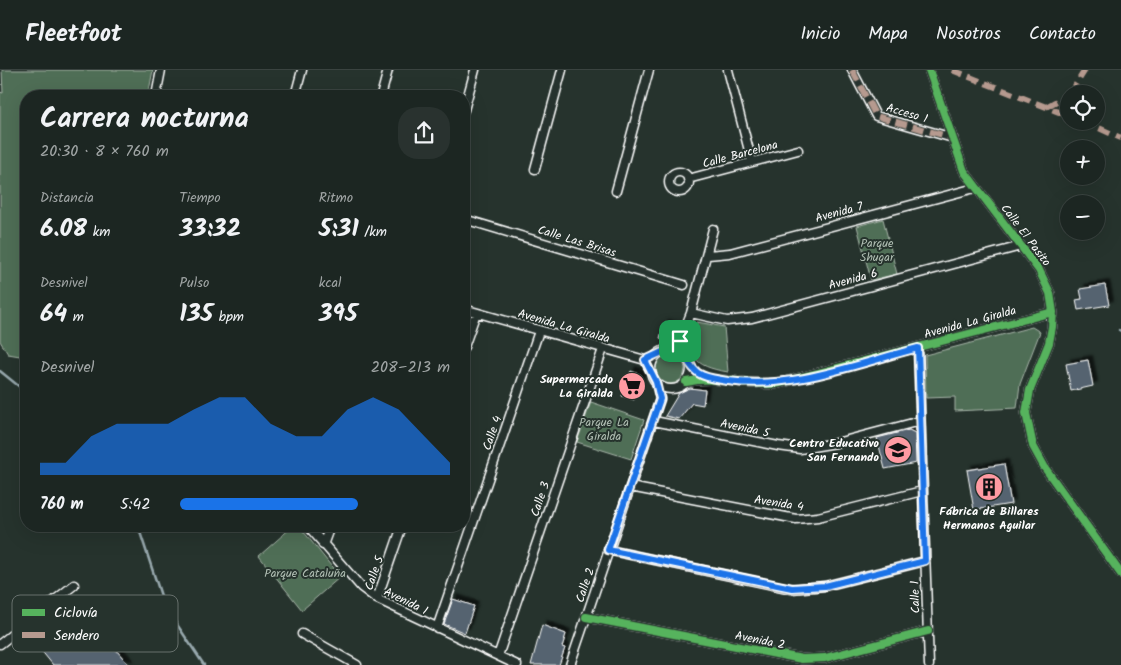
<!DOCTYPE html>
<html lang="es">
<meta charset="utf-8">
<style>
body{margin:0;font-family:Kalam,sans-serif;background:#29322f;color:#f1f3f6;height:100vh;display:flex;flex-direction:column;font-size:19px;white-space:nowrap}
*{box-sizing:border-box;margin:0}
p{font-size:16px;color:#a0a5a5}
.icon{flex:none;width:28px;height:28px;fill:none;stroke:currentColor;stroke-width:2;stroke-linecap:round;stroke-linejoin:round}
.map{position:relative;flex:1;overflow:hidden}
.details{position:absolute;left:20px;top:20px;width:450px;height:442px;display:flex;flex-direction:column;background:#1c2622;border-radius:20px;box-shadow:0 5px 20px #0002,0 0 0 1px #3a4340}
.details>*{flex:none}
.controls{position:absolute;left:1060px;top:15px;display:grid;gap:10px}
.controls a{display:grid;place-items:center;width:45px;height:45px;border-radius:50%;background:#1c2622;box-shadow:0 5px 20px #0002,0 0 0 1px #3a4340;font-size:25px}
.pin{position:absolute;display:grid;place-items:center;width:42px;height:42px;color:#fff;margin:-21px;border-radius:10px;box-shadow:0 2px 8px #0006}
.round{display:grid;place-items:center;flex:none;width:52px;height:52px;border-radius:20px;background:#29322f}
.summary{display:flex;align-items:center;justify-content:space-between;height:85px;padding:0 20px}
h1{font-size:28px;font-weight:700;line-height:38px}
.stats{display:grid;grid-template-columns:repeat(3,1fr);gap:8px;height:85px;padding:5px 20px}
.stats div{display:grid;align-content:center}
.stats b{font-size:25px;font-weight:700}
.stats small{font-size:14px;font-weight:400}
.stats p{font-size:14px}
.chart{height:140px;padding:10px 20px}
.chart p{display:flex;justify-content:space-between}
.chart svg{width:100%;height:90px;margin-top:5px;fill:#1a73e8;opacity:.7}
ul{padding:0 20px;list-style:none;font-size:16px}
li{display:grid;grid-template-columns:80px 60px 1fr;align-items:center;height:38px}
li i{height:12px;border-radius:6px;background:#1a73e8}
header{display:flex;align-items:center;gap:30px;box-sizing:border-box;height:70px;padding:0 25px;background:#1c2622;border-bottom:1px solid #3a4340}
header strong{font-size:24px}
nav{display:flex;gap:28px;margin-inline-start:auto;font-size:18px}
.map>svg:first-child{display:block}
.green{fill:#506e56;stroke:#a8b6aa}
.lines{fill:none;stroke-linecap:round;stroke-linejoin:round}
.stream{stroke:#98a9ae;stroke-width:2.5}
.building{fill:#546370;stroke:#fff;filter:url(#shadow)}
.street-casing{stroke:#fff;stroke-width:11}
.street{stroke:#26332d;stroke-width:8}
.quiet{stroke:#b69a8f;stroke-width:6;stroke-dasharray:12 6;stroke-linecap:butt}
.cycleway-casing{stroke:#26332d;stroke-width:11}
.cycleway{stroke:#56b35d;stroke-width:8}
.route-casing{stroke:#fff;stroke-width:10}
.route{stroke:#1a73e8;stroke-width:6}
.labels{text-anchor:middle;stroke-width:4;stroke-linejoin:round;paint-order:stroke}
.street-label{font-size:12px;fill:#fff;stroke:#26332d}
.park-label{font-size:12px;fill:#b0beb3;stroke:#26332d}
.poi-label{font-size:12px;font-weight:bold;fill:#fff;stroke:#26332d;text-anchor:end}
.key{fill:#26332d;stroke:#67706c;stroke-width:1}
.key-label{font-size:14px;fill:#fff}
</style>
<header>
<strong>Fleetfoot</strong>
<nav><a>Inicio</a><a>Mapa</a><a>Nosotros</a><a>Contacto</a></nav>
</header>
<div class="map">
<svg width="1121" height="595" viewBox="0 0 1121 595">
<defs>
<filter id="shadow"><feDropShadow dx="4.5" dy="-4.5" stdDeviation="1" flood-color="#0009"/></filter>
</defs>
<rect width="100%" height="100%" fill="#26332d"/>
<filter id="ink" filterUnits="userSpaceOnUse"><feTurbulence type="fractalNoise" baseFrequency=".02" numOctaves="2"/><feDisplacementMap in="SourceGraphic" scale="10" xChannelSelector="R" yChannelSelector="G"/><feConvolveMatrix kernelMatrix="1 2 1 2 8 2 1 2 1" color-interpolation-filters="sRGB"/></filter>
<g filter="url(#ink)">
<path class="green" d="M 2,0 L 153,0 L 148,26 L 26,26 L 26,287 L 8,284 L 0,271 L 0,22 L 3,23 Z
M 883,149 L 897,204 L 871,210 L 857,156 Z
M 697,252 L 724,257 L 728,302 C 692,296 686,286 697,252 Z
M 1032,257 L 1040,262 L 1020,314 L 1017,338 L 955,341 L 955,327 L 926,328 L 925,285 Z
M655 299a15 15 0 1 1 30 0a15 15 0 1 1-30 0Z
M 591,332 L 644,350 L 631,389 L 577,372 Z
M 293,456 L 299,456 L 340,507 L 302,540 L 259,486 Z"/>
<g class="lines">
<path class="stream" d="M 1119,260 L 1121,261
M 0,301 L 26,322
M 138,456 L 164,535 L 204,595"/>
</g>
<path class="building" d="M 1105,215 L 1109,235 L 1078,240 L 1076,230 L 1082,229 L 1080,219 Z
M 664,254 L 674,258 L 665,271 L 660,268 Z
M 1088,290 L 1093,316 L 1071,321 L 1066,294 Z
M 631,301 L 641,305 L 634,330 L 622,326 Z
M 690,318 L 705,320 L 703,335 L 692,333 L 679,349 L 665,346 L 679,323 Z
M 909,360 L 915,363 L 916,393 L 885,399 L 877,368 Z
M 1004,394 L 1011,434 L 974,440 L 967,400 Z
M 453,529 L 474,536 L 465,563 L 444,554 Z
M 75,532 L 129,595 L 53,595 L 27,563 Z
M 542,555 L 566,564 L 562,577 L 565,578 L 559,595 L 531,595 Z"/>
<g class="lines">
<g class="street-casing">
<path id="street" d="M 728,0 L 752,92
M 852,0 L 876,46 L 953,68
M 929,0 L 964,101 L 1039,200 L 1050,223 L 1053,242 L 1052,257 L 1049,273 L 1030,320 L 1026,343 L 1033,376 L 1045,398 L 1121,504
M 156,26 L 161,0
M 295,26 L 302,0
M 381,26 L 388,0
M 464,40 L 475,0
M 535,99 L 562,0
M669 112a10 10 0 1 1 20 0a10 10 0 1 1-20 0Z
M 688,109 L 798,80
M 616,121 L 649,0
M 464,149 L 684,215
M 708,185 L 730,183 L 975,118
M 464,239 L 645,290 L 651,302
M 691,243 L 727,251 L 752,248 L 1021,176
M 464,277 L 476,243
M 918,278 L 929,595
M 669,279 L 680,271 L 691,243 L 713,159
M651 299a20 20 0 1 1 40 0a20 20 0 1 1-40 0Z
M 686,312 C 716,305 745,315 776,314 L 1053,242
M 654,351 L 778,376 L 800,379 L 836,373 L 920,351
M 630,417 L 796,449 L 818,447 L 922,421
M 308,456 L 361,517 L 377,529 L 517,595
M 323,475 L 330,456
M 608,480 L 792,519 L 825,516 L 925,491
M 377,529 L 402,456
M 586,547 L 802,589 L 825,588 L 928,561
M 437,558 L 539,261
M 302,564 L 357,595
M 0,574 L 74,515
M 498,586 L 603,279
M 570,595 L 660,329 L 656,312"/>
</g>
<use href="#street" class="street"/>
<path class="quiet" d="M 852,0 L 876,46 L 953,68
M 952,0 L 1069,46
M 1070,24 L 1085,0
M 1046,37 L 1069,24
M 1083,51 L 1121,68"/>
<g class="cycleway-casing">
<path id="cycleway" d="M 929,0 L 964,101 L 1039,200 L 1050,223 L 1053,242 L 1052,257 L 1049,273 L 1030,320 L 1026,343 L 1033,376 L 1045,398 L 1121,504
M 686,312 C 716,305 745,315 776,314 L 1053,242
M 586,547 L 802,589 L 825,588 L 928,561"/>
</g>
<use href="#cycleway" class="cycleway"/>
</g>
</g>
<g class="lines" filter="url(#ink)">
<g class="route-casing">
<path id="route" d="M 680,271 C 683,282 689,296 698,303 C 707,309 718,309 728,311 C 792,320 856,294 918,278 L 925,491 L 825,516 L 792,518 L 608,480 L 660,329 L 656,312 L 645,290 L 669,279 Z"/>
</g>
<use href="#route" class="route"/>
</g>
<defs>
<g id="supermarket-disc" transform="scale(1.4375)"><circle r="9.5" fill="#ff9aa2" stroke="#26332d"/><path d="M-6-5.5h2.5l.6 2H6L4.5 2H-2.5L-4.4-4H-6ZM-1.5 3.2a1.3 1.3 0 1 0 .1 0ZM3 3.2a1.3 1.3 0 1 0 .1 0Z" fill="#111"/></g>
<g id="school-disc" transform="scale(1.4375)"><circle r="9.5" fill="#ff9aa2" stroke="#26332d"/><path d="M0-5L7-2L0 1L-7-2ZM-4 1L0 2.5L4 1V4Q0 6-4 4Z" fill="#111"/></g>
<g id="building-disc" transform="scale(1.4375)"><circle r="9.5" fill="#ff9aa2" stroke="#26332d"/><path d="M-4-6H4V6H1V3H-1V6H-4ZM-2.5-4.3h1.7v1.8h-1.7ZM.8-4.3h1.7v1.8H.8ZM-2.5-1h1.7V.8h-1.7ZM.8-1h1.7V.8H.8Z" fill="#111"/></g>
</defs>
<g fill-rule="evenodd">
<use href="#supermarket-disc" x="632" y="316"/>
<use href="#school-disc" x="898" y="380"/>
<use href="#building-disc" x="989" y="417"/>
</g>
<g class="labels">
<g class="street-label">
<text transform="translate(907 43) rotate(16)" y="4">Acceso 1</text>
<text transform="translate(740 84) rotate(-15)" y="4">Calle Barcelona</text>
<text transform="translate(839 142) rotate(-15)" y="4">Avenida 7</text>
<text transform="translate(1026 165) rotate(53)" y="4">Calle El Pasito</text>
<text transform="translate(577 171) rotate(17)" y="4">Calle Las Brisas</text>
<text transform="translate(853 209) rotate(-15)" y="4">Avenida 6</text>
<text transform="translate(970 252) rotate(-15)" y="4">Avenida La Giralda</text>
<text transform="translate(564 256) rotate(16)" y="4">Avenida La Giralda</text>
<text transform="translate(745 358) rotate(12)" y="4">Avenida 5</text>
<text transform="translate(492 363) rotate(-71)" y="4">Calle 4</text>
<text transform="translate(540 429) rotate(-71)" y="4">Calle 3</text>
<text transform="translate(779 433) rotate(9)" y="4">Avenida 4</text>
<text transform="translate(374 503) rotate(-71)" y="4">Calle 5</text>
<text transform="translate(585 515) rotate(-71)" y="4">Calle 2</text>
<text transform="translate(915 527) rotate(-92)" y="4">Calle 1</text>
<text transform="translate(406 531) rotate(26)" y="4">Avenida 1</text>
<text transform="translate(760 570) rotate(11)" y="4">Avenida 2</text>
</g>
<g class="park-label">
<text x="877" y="177">Parque<tspan x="877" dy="14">Shugar</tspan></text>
<text x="604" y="356">Parque La<tspan x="604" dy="14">Giralda</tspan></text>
<text x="305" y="507">Parque Cataluña</text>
</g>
<g class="poi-label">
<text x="613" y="313">Supermercado<tspan x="613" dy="14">La Giralda</tspan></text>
<text x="879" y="377">Centro Educativo<tspan x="879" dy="14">San Fernando</tspan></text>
<text x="989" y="445" text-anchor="middle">Fábrica de Billares<tspan x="989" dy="14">Hermanos Aguilar</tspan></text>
</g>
</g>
<rect x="12" y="525" width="166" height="57" rx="8" class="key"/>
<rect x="22" y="539" width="23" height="7" fill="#56b35d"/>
<rect x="22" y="562" width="23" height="6" fill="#b69a8f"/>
<g class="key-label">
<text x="54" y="547">Ciclovía</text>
<text x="54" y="570">Sendero</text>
</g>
</svg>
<div class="controls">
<a><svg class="icon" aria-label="locate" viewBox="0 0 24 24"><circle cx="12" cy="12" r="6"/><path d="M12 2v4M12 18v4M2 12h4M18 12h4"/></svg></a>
<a>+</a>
<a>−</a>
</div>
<div class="pin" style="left:680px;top:271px;background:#1e9e55"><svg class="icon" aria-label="arrive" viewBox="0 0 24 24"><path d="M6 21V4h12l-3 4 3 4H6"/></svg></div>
<section class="details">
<div class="summary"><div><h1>Carrera nocturna</h1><p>20:30 · 8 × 760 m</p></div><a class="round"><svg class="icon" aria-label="share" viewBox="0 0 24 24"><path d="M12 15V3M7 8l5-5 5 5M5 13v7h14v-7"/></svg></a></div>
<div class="stats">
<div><p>Distancia</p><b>6.08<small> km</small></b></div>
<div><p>Tiempo</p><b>33:32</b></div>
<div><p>Ritmo</p><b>5:31<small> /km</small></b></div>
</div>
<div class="stats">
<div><p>Desnivel</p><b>64<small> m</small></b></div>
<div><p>Pulso</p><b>135<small> bpm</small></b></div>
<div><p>kcal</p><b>395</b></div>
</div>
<div class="chart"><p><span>Desnivel</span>208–213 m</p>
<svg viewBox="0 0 160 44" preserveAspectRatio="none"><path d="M0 44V38L10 38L20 25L30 19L40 19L50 19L60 12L70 6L80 6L90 19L100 25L110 25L120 12L130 6L140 12L150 25L160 38V44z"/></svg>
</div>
<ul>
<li><b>760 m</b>5:42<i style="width:66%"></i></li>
</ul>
</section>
</div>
